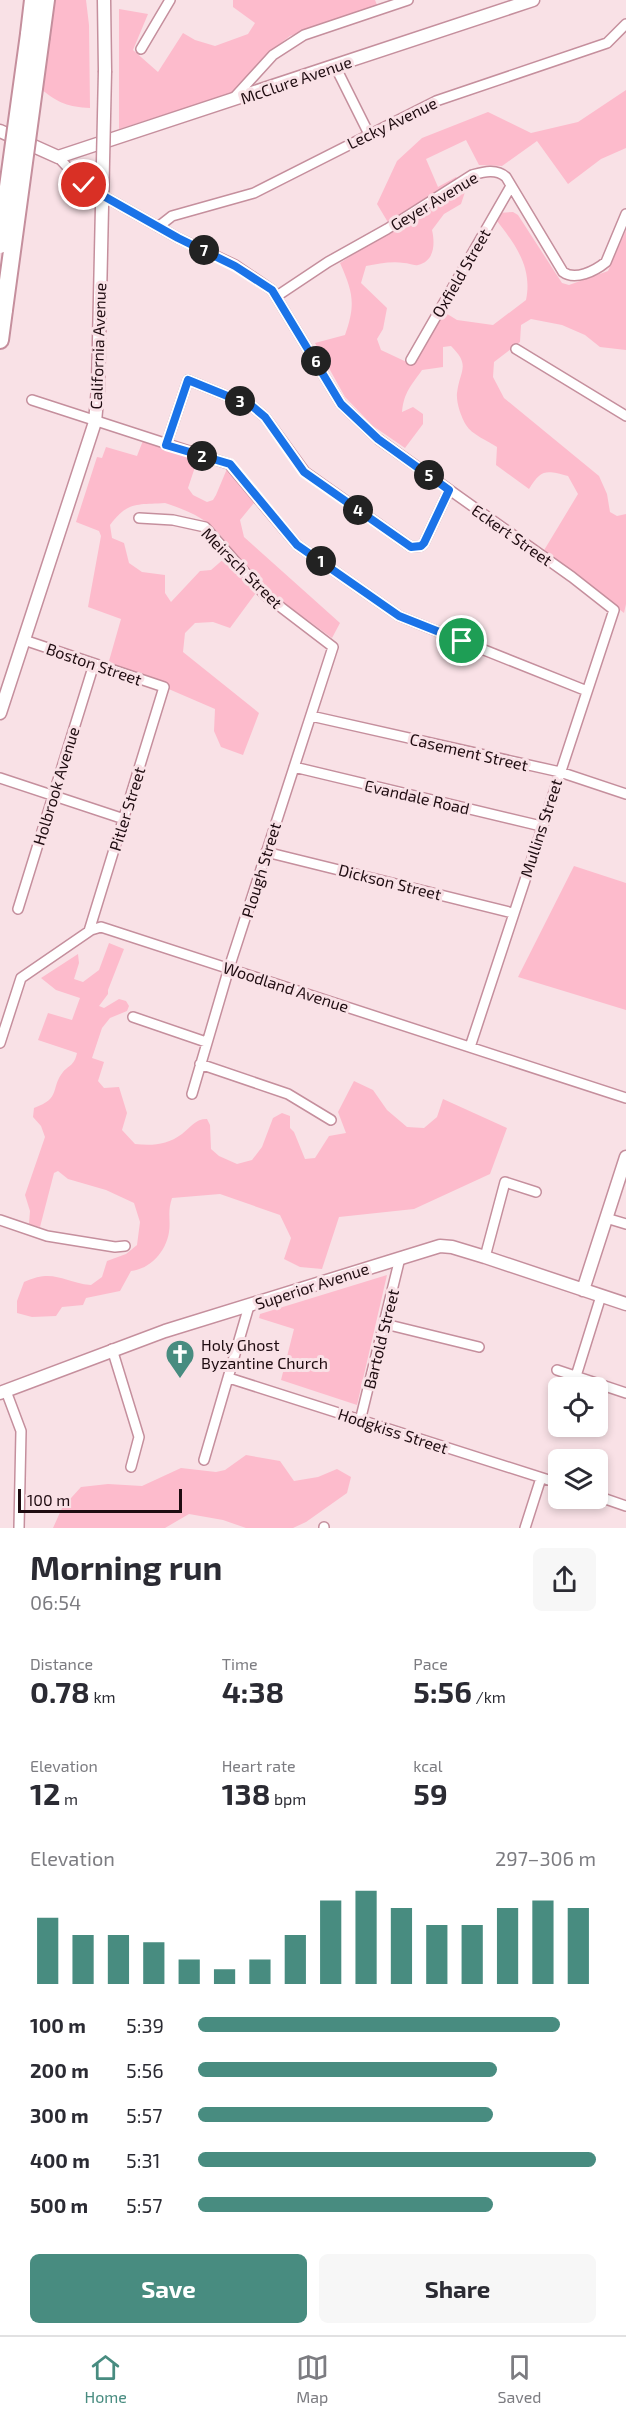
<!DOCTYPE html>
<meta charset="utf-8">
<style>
body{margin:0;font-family:"Exo 2",sans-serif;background:#f7f7f7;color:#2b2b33;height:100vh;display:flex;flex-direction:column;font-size:22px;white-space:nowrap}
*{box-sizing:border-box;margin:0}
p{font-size:20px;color:#7c7c81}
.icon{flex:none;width:33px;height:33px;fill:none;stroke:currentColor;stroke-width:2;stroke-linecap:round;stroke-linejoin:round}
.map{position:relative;height:1528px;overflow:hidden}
.drawer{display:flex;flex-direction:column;background:#fff;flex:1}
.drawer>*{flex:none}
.controls{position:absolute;left:548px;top:1377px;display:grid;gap:12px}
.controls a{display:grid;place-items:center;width:60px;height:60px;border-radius:9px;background:#fff;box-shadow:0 3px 9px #0003;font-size:30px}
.scale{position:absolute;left:18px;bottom:15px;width:164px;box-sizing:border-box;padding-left:6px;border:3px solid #1f0c11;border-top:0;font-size:16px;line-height:21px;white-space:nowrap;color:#1f0c11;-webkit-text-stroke:4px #f9e1e6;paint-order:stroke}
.pin{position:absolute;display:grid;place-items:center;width:51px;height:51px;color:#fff;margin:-26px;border:3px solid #fff;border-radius:50%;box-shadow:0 2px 6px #0007}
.km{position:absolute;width:30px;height:30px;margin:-15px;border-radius:50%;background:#222;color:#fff;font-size:16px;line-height:30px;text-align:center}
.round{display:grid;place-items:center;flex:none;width:63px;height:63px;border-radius:9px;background:#f7f7f7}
.summary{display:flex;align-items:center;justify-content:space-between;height:102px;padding:0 30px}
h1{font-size:33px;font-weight:700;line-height:45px}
.metrics{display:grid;grid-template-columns:repeat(3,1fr);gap:9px;height:102px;padding:6px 30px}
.metrics div{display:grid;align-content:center}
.metrics b{font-size:30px;font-weight:700}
.metrics small{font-size:16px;font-weight:400}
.metrics p{font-size:16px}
.chart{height:168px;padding:12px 30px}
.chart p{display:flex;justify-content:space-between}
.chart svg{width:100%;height:108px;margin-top:6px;stroke:#488c80;stroke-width:6}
.primary-button{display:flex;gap:12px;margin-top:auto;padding:12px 30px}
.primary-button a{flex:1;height:69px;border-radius:9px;background:#488c80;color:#fff;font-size:24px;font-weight:700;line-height:69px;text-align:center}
.primary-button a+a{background:#f7f7f7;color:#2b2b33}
ul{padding:0 30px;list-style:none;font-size:20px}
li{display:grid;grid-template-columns:96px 72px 1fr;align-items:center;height:45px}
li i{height:15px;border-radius:8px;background:#488c80}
.tab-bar{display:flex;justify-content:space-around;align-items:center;height:84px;border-top:2px solid #e1e1e2;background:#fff;font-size:16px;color:#7c7c81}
.tab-bar a{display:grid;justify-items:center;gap:3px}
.tab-bar .current{color:#488c80}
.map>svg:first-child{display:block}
.green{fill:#fdbbcc;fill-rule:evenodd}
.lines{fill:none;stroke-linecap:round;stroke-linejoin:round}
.street-casing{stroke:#c58f9d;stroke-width:12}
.secondary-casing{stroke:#c58f9d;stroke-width:15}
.highway-casing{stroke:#c58f9d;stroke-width:20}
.street{stroke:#fff;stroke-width:9}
.secondary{stroke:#fff;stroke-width:12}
.highway{stroke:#fff;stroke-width:16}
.secondary-bridge-casing{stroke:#c58f9d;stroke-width:15;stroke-linecap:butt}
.highway-bridge-casing{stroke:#c58f9d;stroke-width:20;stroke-linecap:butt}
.secondary-bridge{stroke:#fff;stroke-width:12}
.highway-bridge{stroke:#fff;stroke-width:16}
.route-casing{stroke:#fff;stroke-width:12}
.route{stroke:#1a73e8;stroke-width:8}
.labels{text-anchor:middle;stroke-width:6;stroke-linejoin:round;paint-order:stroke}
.street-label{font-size:16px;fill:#1f0c11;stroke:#f9e1e6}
.poi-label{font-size:16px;fill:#1f0c11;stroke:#f9e1e6;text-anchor:start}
</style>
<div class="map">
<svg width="626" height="1528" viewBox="0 0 626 1528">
<rect width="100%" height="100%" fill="#f9e1e6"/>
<path class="green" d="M 53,0 L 86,0 L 89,25 L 90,108 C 68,107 59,103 42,90 Z
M 233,0 L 375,0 L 377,5 L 290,36 L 268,53 L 232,93 L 119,129 L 119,9 L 148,14 L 133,50 L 158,72 L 183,33 L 195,40 L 215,46 L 248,34 L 255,23 L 233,7 Z
M 626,90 L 626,148 L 601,159 L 568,184 L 537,141 L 502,166 L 479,165 L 466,140 L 426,159 L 438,187 L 456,177 L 466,189 L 461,204 L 444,214 L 432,230 C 435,243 435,261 418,265 C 414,266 408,263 404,263 C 391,261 378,264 366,266 L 361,283 L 387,308 L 383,329 L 377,339 L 381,350 L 413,365 L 444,312 L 457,320 L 493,325 L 526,300 C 533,266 514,243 494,217 L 497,213 L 513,212 L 518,215 L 562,283 L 569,285 L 608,271 L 626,230 L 626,350 L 600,347 L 585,335 L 562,325 L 531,319 L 521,325 L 520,342 L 494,362 L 493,377 L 504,398 L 599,476 L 607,494 L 610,512 L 617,516 L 626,514 L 626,604 L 624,613 L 568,569 L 543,552 L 578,494 L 568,476 C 546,470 541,469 529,489 L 496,465 L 497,447 C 488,441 471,434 466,425 C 461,417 456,402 457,393 C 460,369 471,366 451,346 L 443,347 L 443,367 L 422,370 C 411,386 404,392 402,412 L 413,407 L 423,414 L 423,424 L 405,448 L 373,426 L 345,397 L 315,343 L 345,335 C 356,304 353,292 340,263 L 392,229 L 377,204 L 397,161 L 422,138 L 488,112 L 531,133 L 578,122 Z
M 144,438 L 199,455 L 188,488 L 193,495 L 207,502 L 213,500 L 216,495 L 229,464 L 258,498 L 240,520 L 244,537 L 340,623 L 332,638 L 261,586 L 230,628 L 213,622 L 195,623 L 185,633 L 183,652 L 259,713 L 243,755 L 221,747 L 214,731 L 215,709 L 164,687 L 107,668 L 121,619 L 88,607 L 101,536 L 99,531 L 76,522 L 97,457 L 102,458 L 106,447 L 137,456 ZM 165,503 C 200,515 211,521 233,551 L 211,570 L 200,571 L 171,602 L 165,593 L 165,575 L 142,572 L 129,563 L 124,543 L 112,538 L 110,525 C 128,501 137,505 165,503 Z
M 574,866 L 626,883 L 626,1010 L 518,977 Z
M 109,943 L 124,949 L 108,990 L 108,994 L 99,1006 L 104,1008 L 119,999 L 126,1001 L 129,1006 L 127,1011 L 110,1018 L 102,1028 L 92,1058 L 104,1062 L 98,1081 L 104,1088 L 119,1087 L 127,1113 L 122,1130 L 135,1144 C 152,1146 167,1145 182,1134 C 191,1127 195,1119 207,1119 L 210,1125 L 211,1149 L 219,1156 L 237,1164 L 252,1160 L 262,1147 L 273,1118 L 282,1113 L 290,1116 L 290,1128 L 294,1132 L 305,1159 L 315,1158 L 329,1136 L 346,1133 L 338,1112 L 354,1081 L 373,1090 L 387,1110 L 407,1127 L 424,1128 L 437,1117 L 443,1099 L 507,1128 L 490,1174 L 414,1209 L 339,1217 L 322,1269 L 300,1267 L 284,1259 L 291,1238 L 280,1215 L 220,1194 L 172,1198 C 167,1213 171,1220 169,1232 C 166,1252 150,1269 131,1271 L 120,1291 L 86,1298 L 83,1305 L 62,1307 L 56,1316 L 32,1317 L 17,1313 L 17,1301 L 24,1282 C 54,1268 62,1282 91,1285 L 102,1277 L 107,1261 L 126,1254 L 137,1245 L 140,1222 L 134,1203 L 106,1190 L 68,1179 L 58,1171 L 54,1173 L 40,1227 L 29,1224 L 30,1211 L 25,1195 L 45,1137 L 41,1126 L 33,1117 L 34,1108 C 62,1098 50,1088 63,1072 C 70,1064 74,1066 77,1053 L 38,1040 L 48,1013 L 72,1020 L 80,998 L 56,990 L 41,978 L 78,954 L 79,963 L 74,979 L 83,982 L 99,970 Z
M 387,1275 L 357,1405 L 281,1380 L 294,1329 L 259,1318 L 260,1314 Z
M 246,1455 L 280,1461 L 294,1481 L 318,1477 L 337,1469 L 351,1477 L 347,1493 L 306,1522 L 293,1528 L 246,1528 L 223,1520 L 189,1514 L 165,1528 L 53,1528 L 62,1508 L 81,1487 L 108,1484 L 142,1486 L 181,1468 L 216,1472 L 225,1470 Z"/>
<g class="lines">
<g class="street-casing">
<path id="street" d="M 141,49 L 170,0
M 335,66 L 369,134
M 232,100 L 273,55 L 304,35 L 408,0
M 58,157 L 84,185 L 178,238 L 235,265 L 272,290 L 341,404 L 378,439 L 572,577 L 614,610 L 470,1047
M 158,227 L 172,216 L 254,193 L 436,101 L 607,43 L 626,24
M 277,296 L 328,262 L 387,229 L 472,175 C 483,172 496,168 506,177 L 563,272 C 575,281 595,271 606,262 L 626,214
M 516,349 L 626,416
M 411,360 L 511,186
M 32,400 L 229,464 L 297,545 L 399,616 L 587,691
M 166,445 L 188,380 L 252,406 L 265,417 L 305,472 L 411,547 L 421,546 L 424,543 L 449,490
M 139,518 L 173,520 L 205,527 L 265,595 L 333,647 L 229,968 L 192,1094
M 24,640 L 164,687 L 89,931
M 311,716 L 560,772 L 626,794
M 294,767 L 541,826
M 0,778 L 124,819
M 266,852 L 513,913
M 18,909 L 94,664
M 133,1017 L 206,1042
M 0,1043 L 21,978 L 91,930 L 101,927 L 626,1098
M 200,1064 L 288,1094 L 331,1120
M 606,1218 L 626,1224
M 0,1220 L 47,1236 L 115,1247 L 125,1246
M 485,1257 L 505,1182 L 536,1192
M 385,1324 L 479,1347
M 112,1349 L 139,1437 L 131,1467
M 557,1370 L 626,1393
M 576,1376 L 601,1296
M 229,1378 L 558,1483
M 6,1391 L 21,1431 L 19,1528
M 360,1421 L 400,1258
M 204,1460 L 249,1306
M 597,1496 L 626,1506
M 324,1528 L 324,1527
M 525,1528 L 541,1478"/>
</g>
<g class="secondary-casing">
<path id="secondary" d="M 104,0 L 105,71
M 0,131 L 58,157 L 533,0
M 0,713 L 95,422 L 98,388
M 583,1290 L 626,1157
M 0,1393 L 165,1331 L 440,1246 L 452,1247 L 485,1257 L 626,1304"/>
</g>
<g class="highway-casing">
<path id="highway" d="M 29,34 L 33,0
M 41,37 L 46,0
M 0,340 L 4,310"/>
</g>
<use href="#street" class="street"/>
<use href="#secondary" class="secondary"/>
<use href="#highway" class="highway"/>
<g class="secondary-bridge-casing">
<path id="secondary-bridge" d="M 98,388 L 105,71"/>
</g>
<g class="highway-bridge-casing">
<path id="highway-bridge" d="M 0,245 L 29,34
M 4,310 L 41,37"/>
</g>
<use href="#secondary-bridge" class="secondary-bridge"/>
<use href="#highway-bridge" class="highway-bridge"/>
</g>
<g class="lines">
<g class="route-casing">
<path id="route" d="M 84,185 L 178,238 L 235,266 L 272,290 L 341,404 L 378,439 L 449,490 L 424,543 L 421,546 L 411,547 L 304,472 L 265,417 L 252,406 L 188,380 L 166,445 L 230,464 L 297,545 L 399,616 L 462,641"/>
</g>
<use href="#route" class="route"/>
</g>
<defs>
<g id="church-pin" transform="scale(1.5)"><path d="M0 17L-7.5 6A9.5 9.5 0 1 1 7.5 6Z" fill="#488c80" stroke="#f9e1e6"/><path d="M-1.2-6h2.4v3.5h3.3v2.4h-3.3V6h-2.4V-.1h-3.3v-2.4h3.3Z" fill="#fff"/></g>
</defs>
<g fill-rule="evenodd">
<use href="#church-pin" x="180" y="1354"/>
</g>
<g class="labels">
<g class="street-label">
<text transform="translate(296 80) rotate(-19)" y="6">McClure Avenue</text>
<text transform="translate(392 123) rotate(-26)" y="6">Lecky Avenue</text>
<text transform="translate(434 201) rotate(-31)" y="6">Geyer Avenue</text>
<text transform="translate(461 273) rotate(-60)" y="6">Oxfield Street</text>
<text transform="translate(98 346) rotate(-88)" y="6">California Avenue</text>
<text transform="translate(512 535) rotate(35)" y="6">Eckert Street</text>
<text transform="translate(242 568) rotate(45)" y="6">Meirsch Street</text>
<text transform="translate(94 664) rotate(19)" y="6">Boston Street</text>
<text transform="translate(469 752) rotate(13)" y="6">Casement Street</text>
<text transform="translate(56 786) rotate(-73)" y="6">Holbrook Avenue</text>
<text transform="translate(417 797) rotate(13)" y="6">Evandale Road</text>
<text transform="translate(127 809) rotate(-73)" y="6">Pitler Street</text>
<text transform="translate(541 828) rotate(-72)" y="6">Mullins Street</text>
<text transform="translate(261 870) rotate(-73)" y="6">Plough Street</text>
<text transform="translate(390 882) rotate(14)" y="6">Dickson Street</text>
<text transform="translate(286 987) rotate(18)" y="6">Woodland Avenue</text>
<text transform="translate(312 1286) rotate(-18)" y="6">Superior Avenue</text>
<text transform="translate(381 1339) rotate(-76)" y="6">Bartold Street</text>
<text transform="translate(393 1431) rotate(18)" y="6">Hodgkiss Street</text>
</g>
<g class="poi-label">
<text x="201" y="1351">Holy Ghost<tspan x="201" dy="18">Byzantine Church</tspan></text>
</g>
</g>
</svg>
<div class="controls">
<a><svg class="icon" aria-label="locate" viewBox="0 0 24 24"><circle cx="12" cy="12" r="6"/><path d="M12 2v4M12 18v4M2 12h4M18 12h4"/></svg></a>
<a><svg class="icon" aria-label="layers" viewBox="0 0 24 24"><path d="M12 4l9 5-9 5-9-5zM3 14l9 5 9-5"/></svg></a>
</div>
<div class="scale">100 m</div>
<div class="pin" style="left:462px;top:641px;background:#1e9e55"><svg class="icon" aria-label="arrive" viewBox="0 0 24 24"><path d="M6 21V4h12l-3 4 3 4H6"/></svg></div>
<div class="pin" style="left:84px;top:185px;background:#d93025"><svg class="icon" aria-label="check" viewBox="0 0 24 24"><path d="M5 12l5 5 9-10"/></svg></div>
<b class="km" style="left:321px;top:561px">1</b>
<b class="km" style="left:202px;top:456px">2</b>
<b class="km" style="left:240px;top:401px">3</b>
<b class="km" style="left:358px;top:510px">4</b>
<b class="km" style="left:429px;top:475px">5</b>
<b class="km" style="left:316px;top:361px">6</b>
<b class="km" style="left:204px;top:250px">7</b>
</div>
<section class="drawer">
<div class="summary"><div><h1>Morning run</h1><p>06:54</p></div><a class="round"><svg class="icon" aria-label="share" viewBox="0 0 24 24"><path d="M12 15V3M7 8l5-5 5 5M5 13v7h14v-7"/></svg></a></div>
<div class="metrics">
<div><p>Distance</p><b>0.78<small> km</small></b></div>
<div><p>Time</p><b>4:38</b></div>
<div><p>Pace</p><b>5:56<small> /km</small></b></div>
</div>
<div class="metrics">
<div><p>Elevation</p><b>12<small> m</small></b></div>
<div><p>Heart rate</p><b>138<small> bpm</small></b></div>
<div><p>kcal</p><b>59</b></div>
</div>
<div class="chart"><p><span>Elevation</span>297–306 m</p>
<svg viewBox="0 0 160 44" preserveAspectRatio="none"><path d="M5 44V17M15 44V24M25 44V24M35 44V27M45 44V34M55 44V38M65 44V34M75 44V24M85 44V10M95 44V6M105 44V13M115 44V20M125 44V20M135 44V13M145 44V10M155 44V13"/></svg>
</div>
<ul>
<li><b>100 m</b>5:39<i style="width:91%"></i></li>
<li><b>200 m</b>5:56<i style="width:75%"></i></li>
<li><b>300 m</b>5:57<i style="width:74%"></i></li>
<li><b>400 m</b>5:31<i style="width:100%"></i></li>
<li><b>500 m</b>5:57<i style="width:74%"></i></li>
</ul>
<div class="primary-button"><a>Save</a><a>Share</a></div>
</section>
<nav class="tab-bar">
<a class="current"><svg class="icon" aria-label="home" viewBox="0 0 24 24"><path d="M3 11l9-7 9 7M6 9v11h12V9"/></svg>Home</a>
<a><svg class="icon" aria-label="map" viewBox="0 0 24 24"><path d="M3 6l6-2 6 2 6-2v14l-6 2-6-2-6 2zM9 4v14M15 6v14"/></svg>Map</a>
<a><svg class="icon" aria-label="saved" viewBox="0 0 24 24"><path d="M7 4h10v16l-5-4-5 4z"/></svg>Saved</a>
</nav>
